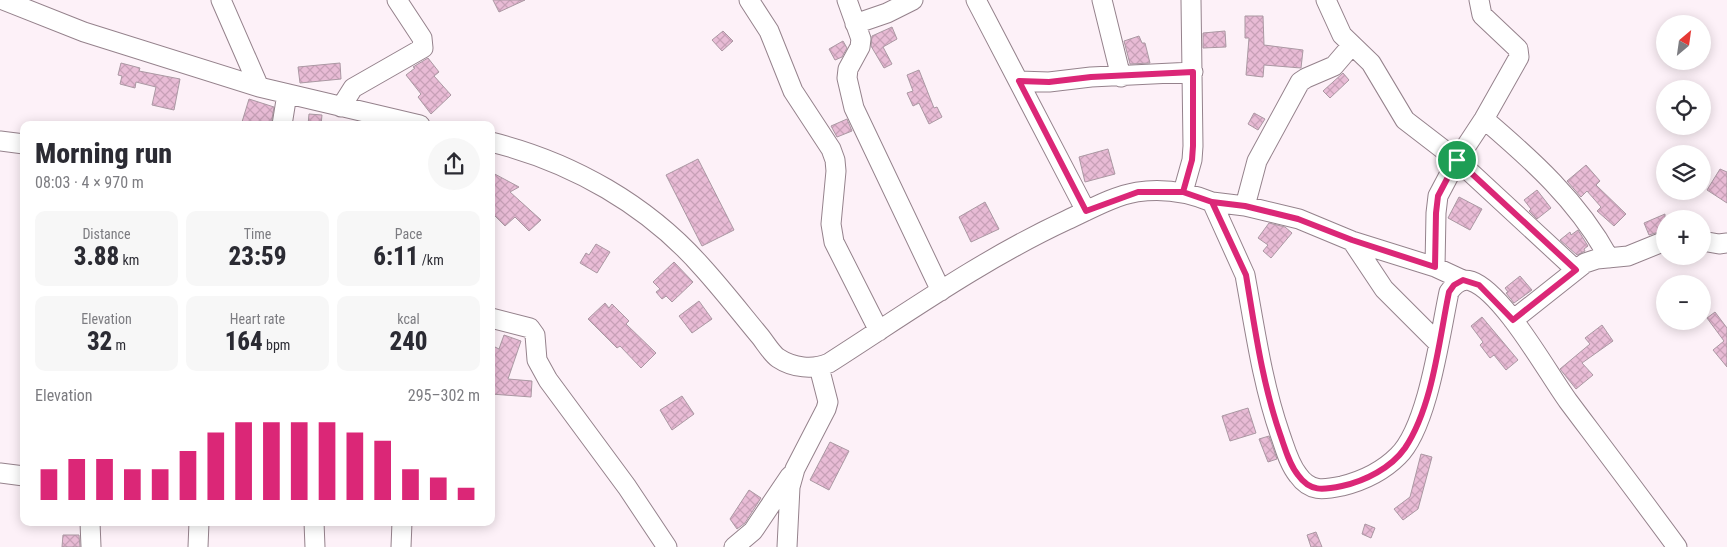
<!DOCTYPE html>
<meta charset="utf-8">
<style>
body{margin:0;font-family:"Roboto Condensed",sans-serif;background:#f7f7f7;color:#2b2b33;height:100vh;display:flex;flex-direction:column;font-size:19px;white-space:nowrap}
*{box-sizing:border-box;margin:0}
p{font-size:16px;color:#7c7c81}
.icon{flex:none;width:28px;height:28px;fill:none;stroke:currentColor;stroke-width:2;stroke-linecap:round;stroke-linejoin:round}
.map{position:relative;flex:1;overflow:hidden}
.sheet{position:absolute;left:20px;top:121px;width:475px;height:405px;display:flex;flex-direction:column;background:#fff;border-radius:10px;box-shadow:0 2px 12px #0003}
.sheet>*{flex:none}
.needle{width:32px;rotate:29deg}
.buttons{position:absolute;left:1656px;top:15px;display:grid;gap:10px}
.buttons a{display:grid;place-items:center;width:55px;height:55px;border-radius:50%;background:#fff;box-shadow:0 2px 12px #0003;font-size:25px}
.pin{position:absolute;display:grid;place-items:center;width:42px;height:42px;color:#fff;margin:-21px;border:2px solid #fff;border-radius:50%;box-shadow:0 1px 5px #0007}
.round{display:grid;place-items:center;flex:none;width:52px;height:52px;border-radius:26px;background:#f7f7f7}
.head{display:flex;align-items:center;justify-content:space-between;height:85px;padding:0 15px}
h1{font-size:28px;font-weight:800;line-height:38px}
.stats{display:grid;grid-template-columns:repeat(3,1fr);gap:8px;height:85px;padding:5px 15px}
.stats div{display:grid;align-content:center;border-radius:10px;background:#f7f7f7;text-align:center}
.stats b{font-size:25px;font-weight:800}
.stats small{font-size:14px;font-weight:400}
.stats p{font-size:14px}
.chart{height:140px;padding:10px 15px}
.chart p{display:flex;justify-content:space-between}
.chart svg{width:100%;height:90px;margin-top:5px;stroke:#db2777;stroke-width:6}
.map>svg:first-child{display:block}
.building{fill:url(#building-cross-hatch);stroke:#ab98a3}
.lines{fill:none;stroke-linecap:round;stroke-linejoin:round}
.minor-casing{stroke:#95828c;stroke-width:21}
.minor{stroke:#fff;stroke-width:19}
.route-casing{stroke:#fff;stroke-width:10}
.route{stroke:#db2777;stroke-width:6}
</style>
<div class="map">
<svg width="1727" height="547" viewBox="0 0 1727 547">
<defs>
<pattern id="building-cross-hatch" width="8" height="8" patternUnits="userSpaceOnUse" patternTransform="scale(1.25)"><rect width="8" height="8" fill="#e8bbd5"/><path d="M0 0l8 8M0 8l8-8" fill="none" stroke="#c7a0b7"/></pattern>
</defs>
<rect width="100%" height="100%" fill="#fdf1f8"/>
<path class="building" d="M 493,0 L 525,0 L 499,12 Z
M 1245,16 L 1263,16 L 1264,45 L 1303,50 L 1301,68 L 1264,65 L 1263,77 L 1246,75 L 1249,38 L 1245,38 Z
M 892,27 L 897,39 L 883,47 L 892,64 L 884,68 L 871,46 L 872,36 Z
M 723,31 L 733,41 L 722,51 L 712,40 Z
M 1225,31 L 1226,47 L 1203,48 L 1203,33 Z
M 1139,36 L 1142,43 L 1145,43 L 1150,63 L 1130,64 L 1124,41 Z
M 843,41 L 847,48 L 842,57 L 835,60 L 829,49 Z
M 428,58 L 439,72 L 434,76 L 451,95 L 431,114 L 418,97 L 421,94 L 406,75 L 415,68 L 413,67 Z
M 121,63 L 140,68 L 139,71 L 180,79 L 174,110 L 152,105 L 156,87 L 136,82 L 135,88 L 120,84 L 122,76 L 118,75 Z
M 340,63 L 341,79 L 300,83 L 298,67 Z
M 919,70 L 934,108 L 937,107 L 942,117 L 929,124 L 919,103 L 913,106 L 907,93 L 913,91 L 907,75 Z
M 1343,73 L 1349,80 L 1330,98 L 1323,91 Z
M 249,99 L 274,107 L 271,125 L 250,125 L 242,122 Z
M 1254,113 L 1265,119 L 1258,130 L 1248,124 Z
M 309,114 L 322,115 L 321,125 L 308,125 Z
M 847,119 L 852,131 L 837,137 L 831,126 Z
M 1108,149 L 1115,174 L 1085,182 L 1079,157 Z
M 698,159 L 734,230 L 702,246 L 666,175 Z
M 1586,165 L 1600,181 L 1596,185 L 1626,214 L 1614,226 L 1597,211 L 1601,207 L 1587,191 L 1581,197 L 1567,181 Z
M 1720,169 L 1727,172 L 1727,203 L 1707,190 Z
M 491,172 L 519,187 L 510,192 L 541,220 L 529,231 L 515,217 L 505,226 L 491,212 Z
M 1537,190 L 1551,208 L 1537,219 L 1529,211 L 1531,209 L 1524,200 Z
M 1459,197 L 1482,209 L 1470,230 L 1448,218 Z
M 985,202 L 999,229 L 971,242 L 959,217 Z
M 1665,214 L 1665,230 L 1649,235 L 1644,223 Z
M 1269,223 L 1285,227 L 1292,233 L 1271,258 L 1263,251 L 1268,245 L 1258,238 Z
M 1578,230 L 1588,246 L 1584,249 L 1585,251 L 1577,255 L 1560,240 L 1570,232 L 1571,235 Z
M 596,244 L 610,252 L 597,273 L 580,263 L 586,253 L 589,255 Z
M 674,262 L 693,282 L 672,302 L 666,296 L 662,299 L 656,292 L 660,289 L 653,282 Z
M 1520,276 L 1532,290 L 1514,303 L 1506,293 L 1508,292 L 1505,288 Z
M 699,301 L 712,319 L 692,333 L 679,316 Z
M 605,303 L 609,308 L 612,304 L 629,321 L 626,324 L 656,353 L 641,368 L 620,346 L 617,348 L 588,319 Z
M 1715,312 L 1727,328 L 1727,367 L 1713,350 L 1724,341 L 1707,318 Z
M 1482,317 L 1518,360 L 1506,370 L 1494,355 L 1490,358 L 1480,345 L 1483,342 L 1471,326 Z
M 1602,325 L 1613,341 L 1582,363 L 1593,375 L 1576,389 L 1560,369 L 1590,344 L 1585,338 Z
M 504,335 L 521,341 L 508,379 L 532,381 L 531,397 L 491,394 L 491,358 L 495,347 L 499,349 Z
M 682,396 L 694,414 L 672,430 L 660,410 Z
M 1248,408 L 1256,433 L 1230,441 L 1222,416 Z
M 1269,436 L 1277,459 L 1268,462 L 1259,439 Z
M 830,442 L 849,451 L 829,490 L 810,480 Z
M 1421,454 L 1432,457 L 1418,509 L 1403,520 L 1394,509 L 1410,497 Z
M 749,490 L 761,498 L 745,523 L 737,529 L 730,519 Z
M 1365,524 L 1375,528 L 1371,538 L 1362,534 Z
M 1316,532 L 1322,547 L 1311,547 L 1307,535 Z
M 63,535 L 79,535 L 80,547 L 62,547 Z"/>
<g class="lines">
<g class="minor-casing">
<path id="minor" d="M 3,0 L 84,32 L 259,87 L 420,125
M 221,0 L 259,87
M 749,0 L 769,31 L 793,91 L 831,149 L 835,160 L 836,171 L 831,224 L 834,242 L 879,331
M 847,0 L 861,39 L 860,47 L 848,69 L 847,78 L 854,108 L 941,291
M 976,0 L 1086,211
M 1102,0 L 1121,77
M 1326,0 L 1342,35 L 1371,63 L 1405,120 L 1457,160 L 1438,196 L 1436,213 L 1435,267 L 1463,280
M 1479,0 L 1482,15 L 1518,49 L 1519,57 L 1484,119 L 1457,160 L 1576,270
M 855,24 L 887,13 L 913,0
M 1019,81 L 1049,82 L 1091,77 L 1193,72
M 341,107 L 353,88 L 423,48 L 422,38 L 397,0
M 1484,119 C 1532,160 1578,201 1609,258
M 282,125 L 287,94
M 0,141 L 24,144
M 491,142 C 572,162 648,205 703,268 C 722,289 740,312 759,335 C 765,342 771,353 778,358 C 793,368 813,370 829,363 C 907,313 983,259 1067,220 C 1089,210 1113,196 1137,192 C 1163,188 1188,192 1212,202 L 1245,275 C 1255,329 1262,382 1280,434 C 1285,448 1289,464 1298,475 C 1310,492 1323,490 1342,486 C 1362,481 1382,472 1398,456 C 1428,427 1440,334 1449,292 C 1454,285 1461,278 1471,281 C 1503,292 1547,372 1568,401 C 1604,449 1641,498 1677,547
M 1183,192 L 1192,160 L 1193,146 L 1191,0
M 1212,202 L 1245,206 L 1299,219 L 1352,241 L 1435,267
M 1245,206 L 1257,161 L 1300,82 L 1306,78 L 1334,66 L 1352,45
M 1352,241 L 1384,289 L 1439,344
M 1702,241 L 1719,244 L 1727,243
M 491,318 L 530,328 L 535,335 L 537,360 L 548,380 L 627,487 L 667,547
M 1513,320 L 1585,263 L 1597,259 L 1628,256 L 1665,241
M 0,473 L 24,476
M 90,522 L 91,547
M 314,522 L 315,547
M 198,547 L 199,522
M 401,547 L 402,522
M 734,547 L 753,531 L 790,476
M 787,547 L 790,487 L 795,469 L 826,409 L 828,402 L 819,367"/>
</g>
<use href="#minor" class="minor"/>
</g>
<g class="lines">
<g class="route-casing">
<path id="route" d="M 1457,160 L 1438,196 L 1436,213 L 1435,267 L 1352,240 L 1298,219 L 1245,206 L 1212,202 L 1183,192 L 1138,192 L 1086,211 L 1019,81 L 1049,82 L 1091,77 L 1193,72 L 1193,146 L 1192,160 L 1183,192 L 1212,202 L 1246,275 C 1255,329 1262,382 1280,434 C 1285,448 1289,464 1298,475 C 1310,492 1323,490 1342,486 C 1365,481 1391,468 1405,448 C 1433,406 1439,340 1449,292 L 1454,285 L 1463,280 L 1479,285 L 1513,320 L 1576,270 L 1457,160"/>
</g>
<use href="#route" class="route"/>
</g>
</svg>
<div class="buttons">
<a><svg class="needle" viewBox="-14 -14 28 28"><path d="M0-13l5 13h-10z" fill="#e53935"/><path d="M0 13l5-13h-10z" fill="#7c7c81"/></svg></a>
<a><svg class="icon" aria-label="locate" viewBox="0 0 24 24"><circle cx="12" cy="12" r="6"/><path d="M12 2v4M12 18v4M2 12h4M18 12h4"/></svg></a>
<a><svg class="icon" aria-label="layers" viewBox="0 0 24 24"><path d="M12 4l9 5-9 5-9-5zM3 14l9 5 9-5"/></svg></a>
<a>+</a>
<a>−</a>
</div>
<div class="pin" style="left:1457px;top:160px;background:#1e9e55"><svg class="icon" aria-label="arrive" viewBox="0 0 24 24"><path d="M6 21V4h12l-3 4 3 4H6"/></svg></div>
<section class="sheet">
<div class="head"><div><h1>Morning run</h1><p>08:03 · 4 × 970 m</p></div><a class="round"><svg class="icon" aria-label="share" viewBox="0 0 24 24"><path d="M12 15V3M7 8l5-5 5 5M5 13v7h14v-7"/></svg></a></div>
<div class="stats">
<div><p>Distance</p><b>3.88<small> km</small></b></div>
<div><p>Time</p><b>23:59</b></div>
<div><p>Pace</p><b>6:11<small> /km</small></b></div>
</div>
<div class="stats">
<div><p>Elevation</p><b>32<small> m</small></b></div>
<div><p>Heart rate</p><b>164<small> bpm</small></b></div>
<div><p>kcal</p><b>240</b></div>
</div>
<div class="chart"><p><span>Elevation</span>295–302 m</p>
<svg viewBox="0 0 160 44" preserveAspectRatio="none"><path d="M5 44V29M15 44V24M25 44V24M35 44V29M45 44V29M55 44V20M65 44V11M75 44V6M85 44V6M95 44V6M105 44V6M115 44V11M125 44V15M135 44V29M145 44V33M155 44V38"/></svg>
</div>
</section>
</div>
